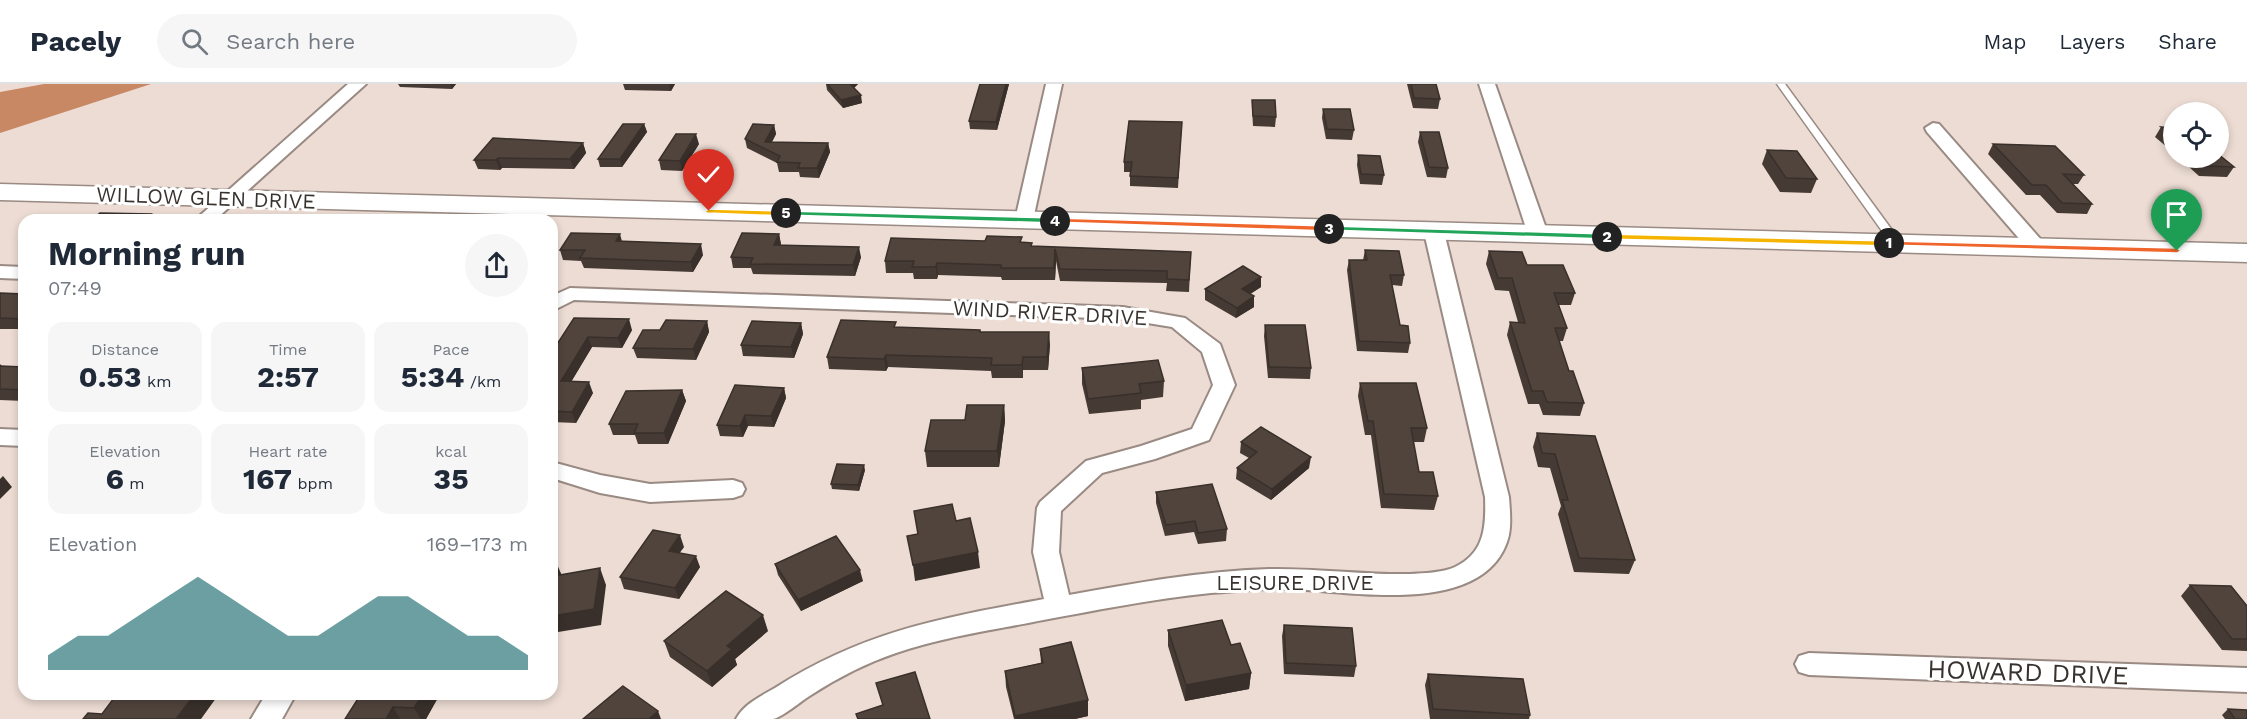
<!DOCTYPE html>
<meta charset="utf-8">
<style>
body{margin:0;font-family:"Work Sans",sans-serif;background:#f6f6f7;color:#1f2937;height:100vh;display:flex;flex-direction:column;font-size:22px;white-space:nowrap}
*{box-sizing:border-box;margin:0}
p{font-size:20px;color:#747a83}
.icon{flex:none;width:33px;height:33px;fill:none;stroke:currentColor;stroke-width:2;stroke-linecap:round;stroke-linejoin:round}
.map{position:relative;flex:1;overflow:hidden}
.details{position:absolute;left:18px;top:130px;width:540px;height:486px;display:flex;flex-direction:column;background:#fff;border-radius:18px;box-shadow:0 3px 9px #0003}
.details>*{flex:none}
.tools{position:absolute;left:2163px;top:18px;display:grid;gap:12px}
.tools a{display:grid;place-items:center;width:66px;height:66px;border-radius:50%;background:#fff;box-shadow:0 3px 9px #0003;font-size:30px}
.pin{position:absolute;display:grid;place-items:center;width:51px;height:51px;color:#fff;margin:-62px -26px;border-radius:50% 50% 50% 0;rotate:-45deg;box-shadow:0 0 6px #0007}
.pin .icon{rotate:45deg}
.km{position:absolute;width:30px;height:30px;margin:-15px;border-radius:50%;background:#222;color:#fff;font-size:16px;line-height:30px;text-align:center}
.round{display:grid;place-items:center;flex:none;width:63px;height:63px;border-radius:32px;background:#f6f6f7}
.headline{display:flex;align-items:center;justify-content:space-between;height:102px;padding:0 30px}
h1{font-size:33px;font-weight:700;line-height:45px}
.metrics{display:grid;grid-template-columns:repeat(3,1fr);gap:9px;height:102px;padding:6px 30px}
.metrics div{display:grid;align-content:center;border-radius:15px;background:#f6f6f7;text-align:center}
.metrics b{font-size:30px;font-weight:700}
.metrics small{font-size:16px;font-weight:400}
.metrics p{font-size:16px}
.chart{height:168px;padding:12px 30px}
.chart p{display:flex;justify-content:space-between}
.chart svg{width:100%;height:108px;margin-top:6px;fill:#2d777a;opacity:.7}
header{display:flex;align-items:center;gap:36px;box-sizing:border-box;height:84px;padding:0 30px;background:#fff;border-bottom:2px solid #e0e1e3}
header strong{font-size:28px}
nav{display:flex;gap:33px;margin-inline-start:auto;font-size:21px}
.search{width:420px;height:54px;background:#f6f6f7;display:flex;align-items:center;gap:15px;box-sizing:border-box;padding:0 21px;border-radius:33px;color:#747a83;font-size:22px}
.map>svg:first-child{display:block}
.water{fill:#c98864}
.lines{fill:none;stroke-linecap:round;stroke-linejoin:round}
.lane-casing{stroke:#998a83;stroke-width:3}
.street-casing{stroke:#998a83;stroke-width:4}
.secondary-casing{stroke:#998a83;stroke-width:3}
.lane{fill:#fff;fill-rule:evenodd}
.street{fill:#fff;fill-rule:evenodd}
.secondary{fill:#fff;fill-rule:evenodd}
.wall{fill:#463a34}
.shaded-wall{fill:#39302b}
.building{fill:#51443d;stroke:#39302b;stroke-width:1.5}
.split-1{fill:#f0652b;stroke:#fff;stroke-width:1.5}
.split-2{fill:#f5b400;stroke:#fff;stroke-width:1.5}
.split-3{fill:#22a559;stroke:#fff;stroke-width:1.5}
.split-4{fill:#f0652b;stroke:#fff;stroke-width:1.5}
.split-5{fill:#22a559;stroke:#fff;stroke-width:1.5}
.split-6{fill:#f5b400;stroke:#fff;stroke-width:1.5}
.labels{text-anchor:middle;stroke-width:6;stroke-linejoin:round;paint-order:stroke}
.street-label{font-size:21px;fill:#38322e;stroke:#fff}
.near-street-label{font-size:26px;fill:#38322e;stroke:#fff}
</style>
<header>
<strong>Pacely</strong>
<div class="search"><svg class="icon" aria-label="search" viewBox="0 0 24 24"><circle cx="10" cy="10" r="6"/><path d="M15 15l6 6"/></svg>Search here</div>
<nav><a>Map</a><a>Layers</a><a>Share</a></nav>
</header>
<div class="map">
<svg width="2247" height="635" viewBox="0 0 2247 635">
<rect width="100%" height="100%" fill="#ecdcd3"/>
<path class="water" d="M 44,0 L 151,0 L 0,49 L 0,8 Z"/>
<g class="lines">
<g class="lane-casing">
<path id="lane" d="M 1777,0 L 1785,0 L 1900,157 L 1901,159 L 1900,161 L 1892,161 Z"/>
</g>
<g class="street-casing">
<path id="street" d="M 348,0 L 366,0 L 215,136 L 195,136 Z
M 1046,0 L 1062,0 L 1033,136 L 1031,140 L 1017,140 L 1015,136 Z
M 1479,0 L 1495,0 L 1548,150 L 1545,154 L 1531,154 L 1528,150 Z
M 1933,39 L 1939,40 L 2043,158 L 2046,162 L 2043,166 L 2029,166 L 1927,48 L 1925,44 Z
M 1434,142 L 1441,144 L 1444,148 L 1509,413 C 1510,428 1512,444 1507,458 C 1481,532 1353,508 1292,505 C 1265,504 1238,507 1211,509 C 1151,515 1092,527 1033,538 C 987,547 940,554 896,569 C 866,579 837,594 811,611 C 801,617 783,633 773,635 C 762,635 748,635 736,635 C 744,620 761,612 775,604 C 864,547 942,534 1044,515 L 1033,468 L 1037,424 L 1040,418 L 1086,377 L 1141,362 L 1192,345 L 1213,301 L 1202,268 L 1172,243 L 1123,235 L 574,216 L 552,227 L 552,212 L 570,204 L 1123,223 L 1185,234 L 1220,260 L 1235,301 L 1209,356 L 1155,375 L 1102,389 L 1061,427 L 1059,468 L 1069,511 C 1135,499 1202,487 1269,485 C 1316,484 1363,491 1410,490 C 1424,489 1442,489 1455,483 C 1485,469 1486,442 1485,413 L 1424,148 L 1427,144 Z
M 0,182 L 24,183 L 24,195 L 0,194 Z
M 0,345 L 24,346 L 24,362 L 0,361 Z
M 552,378 L 600,391 L 650,400 L 733,396 L 742,399 L 745,405 L 742,411 L 733,414 L 650,418 L 600,409 L 552,394 Z
M 1809,569 L 2247,584 L 2247,608 L 1809,591 L 1799,588 L 1795,580 L 1799,572 Z
M 266,610 L 296,610 L 282,635 L 251,635 Z"/>
</g>
<g class="secondary-casing">
<path id="secondary" d="M 0,100 L 2247,160 L 2247,178 L 0,116 Z"/>
</g>
<use href="#lane" class="lane"/>
<use href="#street" class="street"/>
<use href="#secondary" class="secondary"/>
</g>
<path class="wall" d="M 398,0 L 456,0 L 452,5 L 400,3 Z
M 623,0 L 675,0 L 671,7 L 625,6 Z
M 826,0 L 858,0 L 854,4 L 862,19 L 843,24 L 827,6 Z
M 980,0 L 1009,0 L 997,46 L 970,45 L 969,37 Z
M 1407,0 L 1436,0 L 1440,15 L 1438,25 L 1413,24 Z
M 1252,16 L 1276,33 L 1275,43 L 1253,42 L 1252,25 Z
M 1323,25 L 1354,46 L 1352,56 L 1326,55 L 1322,34 Z
M 1182,38 L 1178,104 L 1130,102 L 1130,88 L 1124,88 L 1124,78 Z
M 644,40 L 647,48 L 622,83 L 600,83 L 598,75 Z
M 774,41 L 776,50 L 772,58 L 828,59 L 830,68 L 819,94 L 800,93 L 799,88 L 779,88 L 777,79 L 747,64 L 745,55 Z
M 2161,43 L 2174,44 L 2174,69 L 2155,53 Z
M 1420,48 L 1448,84 L 1446,94 L 1427,93 L 1418,58 Z
M 583,59 L 586,69 L 574,85 L 502,84 L 500,86 L 478,85 L 474,76 Z
M 699,60 L 682,87 L 661,86 L 659,76 Z
M 1993,60 L 2084,91 L 2078,100 L 2073,100 L 2092,120 L 2087,130 L 2057,129 L 2040,111 L 2026,111 L 1988,70 Z
M 1767,66 L 1817,95 L 1811,109 L 1780,108 L 1762,80 Z
M 1358,71 L 1384,91 L 1382,101 L 1360,100 L 1357,81 Z
M 2179,74 L 2218,74 L 2234,83 L 2227,93 L 2199,92 Z
M 779,150 L 781,161 L 861,173 L 855,192 L 753,190 L 751,184 L 733,184 L 731,173 Z
M 622,157 L 703,171 L 693,188 L 584,184 L 581,177 L 563,176 L 560,166 Z
M 1022,158 L 1032,162 L 1191,168 L 1189,208 L 1166,207 L 1167,199 L 1060,197 L 1056,177 L 1055,196 L 1002,196 L 1001,193 L 938,191 L 937,195 L 914,195 L 913,189 L 886,189 L 885,177 Z
M 1365,166 L 1404,191 L 1402,202 L 1392,201 L 1400,241 L 1410,259 L 1408,269 L 1357,267 L 1347,186 L 1349,176 L 1363,176 Z
M 1489,167 L 1527,181 L 1575,209 L 1571,221 L 1559,221 L 1567,244 L 1563,257 L 1559,257 L 1569,287 L 1584,319 L 1580,332 L 1543,331 L 1539,320 L 1528,320 L 1507,251 L 1510,238 L 1518,238 L 1509,207 L 1495,206 L 1486,180 Z
M 1261,193 L 1261,203 L 1250,210 L 1254,223 L 1236,234 L 1205,216 L 1205,205 Z
M 0,209 L 24,210 L 24,245 L 0,245 Z
M 574,234 L 632,246 L 622,264 L 592,263 L 571,298 L 593,309 L 576,339 L 552,338 L 552,268 Z
M 707,237 L 709,248 L 696,276 L 637,274 L 633,264 L 660,246 Z
M 801,239 L 803,250 L 794,274 L 743,272 L 741,261 Z
M 1265,241 L 1311,284 L 1310,295 L 1268,294 L 1264,252 Z
M 897,243 L 980,246 L 980,248 L 1050,260 L 1048,286 L 1023,286 L 1023,294 L 992,294 L 991,287 L 888,283 L 886,287 L 829,285 L 827,273 Z
M 0,280 L 2,282 L 24,283 L 24,317 L 0,316 Z
M 1082,284 L 1164,297 L 1163,313 L 1141,316 L 1141,325 L 1089,330 L 1082,300 Z
M 1360,299 L 1427,344 L 1424,358 L 1413,358 L 1419,388 L 1438,412 L 1434,426 L 1381,424 L 1371,351 L 1365,351 L 1358,312 Z
M 784,304 L 786,314 L 774,343 L 748,342 L 743,353 L 720,352 L 717,341 Z
M 682,306 L 686,317 L 668,360 L 638,360 L 635,351 L 613,351 L 609,340 Z
M 1004,321 L 1005,337 L 999,383 L 927,383 L 925,367 L 965,336 Z
M 1537,349 L 1595,352 L 1635,476 L 1629,490 L 1574,488 L 1558,430 L 1561,422 L 1550,384 L 1538,383 L 1533,363 Z
M 1241,358 L 1309,384 L 1271,416 L 1236,395 L 1237,384 L 1249,374 L 1240,369 Z
M 865,386 L 859,407 L 832,405 L 831,400 Z
M 1156,408 L 1227,445 L 1226,457 L 1198,460 L 1194,448 L 1165,452 L 1156,419 Z
M 684,463 L 679,469 L 700,483 L 679,515 L 624,505 L 620,493 Z
M 775,480 L 863,497 L 801,527 L 778,491 Z
M 2190,501 L 2247,522 L 2247,567 L 2222,566 L 2181,512 Z
M 1284,541 L 1356,582 L 1354,593 L 1284,590 L 1282,552 Z
M 1168,546 L 1231,561 L 1251,589 L 1249,605 L 1185,617 L 1168,562 Z
M 768,547 L 735,575 L 737,581 L 712,603 L 670,573 L 664,557 Z
M 1040,565 L 1088,632 L 1075,635 L 1014,635 L 1006,603 L 1005,587 L 1041,579 Z
M 1428,590 L 1530,631 L 1529,635 L 1430,635 L 1425,601 Z
M 440,610 L 426,635 L 345,635 Z
M 2228,625 L 2247,635 L 2225,635 L 2222,631 Z"/>
<path class="shaded-wall" d="M 450,0 L 456,0 L 452,5 Z
M 669,0 L 675,0 L 671,7 Z
M 850,0 L 858,0 L 851,7 Z
M 1006,0 L 1009,0 L 997,46 L 996,38 Z
M 861,11 L 862,19 L 843,24 L 841,16 Z
M 644,40 L 647,48 L 622,83 L 620,75 Z
M 774,41 L 776,50 L 767,67 L 765,58 Z
M 696,50 L 699,60 L 682,87 L 680,77 Z
M 583,59 L 586,69 L 574,85 L 570,75 Z
M 828,59 L 830,68 L 819,94 L 817,84 Z
M 498,74 L 502,84 L 500,86 L 496,76 Z
M 151,130 L 155,136 L 144,136 Z
M 620,150 L 623,161 L 616,157 Z
M 779,150 L 781,160 L 777,171 L 774,161 Z
M 701,160 L 703,171 L 693,188 L 691,178 Z
M 859,163 L 861,173 L 855,192 L 853,181 Z
M 1055,165 L 1056,177 L 1055,196 L 1054,184 Z
M 937,179 L 938,191 L 937,195 L 936,183 Z
M 1261,193 L 1261,203 L 1241,216 L 1242,205 Z
M 1254,212 L 1254,223 L 1236,234 L 1237,224 Z
M 629,235 L 632,246 L 622,264 L 618,254 Z
M 707,237 L 709,248 L 696,276 L 693,265 Z
M 801,239 L 803,250 L 794,274 L 791,263 Z
M 1049,248 L 1050,260 L 1048,286 L 1047,273 Z
M 588,253 L 592,263 L 565,308 L 561,297 Z
M 886,271 L 888,283 L 886,287 L 884,275 Z
M 1023,273 L 1023,294 L 1022,281 Z
M 589,298 L 593,309 L 576,339 L 572,328 Z
M 784,304 L 786,314 L 774,343 L 771,332 Z
M 682,306 L 686,317 L 668,360 L 664,349 Z
M 1004,321 L 1005,337 L 999,383 L 997,367 Z
M 745,331 L 748,342 L 743,353 L 740,342 Z
M 1311,373 L 1309,384 L 1271,416 L 1272,405 Z
M 864,381 L 865,386 L 859,407 L 858,401 Z
M 3,392 L 12,403 L 0,415 L 0,395 Z
M 680,451 L 684,463 L 673,478 L 669,467 Z
M 978,468 L 980,484 L 915,497 L 913,481 Z
M 696,472 L 700,483 L 679,515 L 675,504 Z
M 556,478 L 563,494 L 554,492 Z
M 600,484 L 606,501 L 601,541 L 552,549 L 552,532 Z
M 860,486 L 863,497 L 801,527 L 798,516 Z
M 763,531 L 768,547 L 735,575 L 737,581 L 712,603 L 707,587 L 727,562 Z
M 1251,589 L 1249,605 L 1185,617 L 1186,601 Z
M 195,610 L 219,610 L 201,635 L 176,635 Z
M 423,610 L 440,610 L 426,635 L 421,635 L 414,624 Z
M 1088,616 L 1088,632 L 1075,635 L 1016,635 L 1015,632 Z
M 393,623 L 400,635 L 386,635 Z
M 658,627 L 661,635 L 649,635 Z"/>
<path class="building" d="M 827,0 L 850,0 L 861,11 L 841,16 Z
M 980,0 L 1006,0 L 996,38 L 969,37 Z
M 1411,0 L 1436,0 L 1440,15 L 1414,14 Z
M 1252,16 L 1275,16 L 1276,33 L 1253,32 Z
M 1323,25 L 1350,25 L 1354,46 L 1327,45 Z
M 1129,37 L 1182,38 L 1178,94 L 1130,92 L 1132,78 L 1124,78 Z
M 623,40 L 644,40 L 620,75 L 598,75 Z
M 753,40 L 774,41 L 765,58 L 828,59 L 817,84 L 798,84 L 800,79 L 777,78 L 780,72 L 745,55 Z
M 2161,43 L 2174,44 L 2174,54 Z
M 1420,48 L 1439,48 L 1448,84 L 1429,83 Z
M 676,50 L 696,50 L 680,77 L 659,76 Z
M 493,54 L 583,59 L 570,75 L 498,74 L 496,76 L 474,76 Z
M 1993,60 L 2055,62 L 2084,91 L 2063,90 L 2092,120 L 2062,119 L 2046,101 L 2032,101 Z
M 1767,66 L 1797,67 L 1817,95 L 1786,94 Z
M 2218,70 L 2234,83 L 2206,82 L 2196,74 L 2218,74 Z
M 1358,71 L 1380,72 L 1384,91 L 1361,90 Z
M 100,129 L 151,130 L 144,136 L 91,136 Z
M 237,131 L 291,133 L 287,136 L 232,136 Z
M 571,149 L 620,150 L 616,157 L 701,160 L 691,178 L 580,174 L 585,166 L 560,166 Z
M 742,149 L 779,150 L 774,161 L 859,163 L 853,181 L 750,180 L 753,174 L 731,173 Z
M 987,152 L 1022,153 L 1020,158 L 1032,159 L 1031,162 L 1191,168 L 1189,196 L 1167,195 L 1167,187 L 1060,185 L 1055,165 L 1054,184 L 1001,184 L 1001,181 L 937,179 L 936,183 L 912,183 L 914,177 L 885,177 L 891,154 L 985,157 Z
M 1365,166 L 1399,167 L 1404,191 L 1390,191 L 1400,241 L 1408,242 L 1410,259 L 1359,257 L 1349,176 L 1367,176 Z
M 1489,167 L 1522,168 L 1527,181 L 1563,181 L 1575,209 L 1554,209 L 1567,244 L 1555,244 L 1569,287 L 1573,287 L 1584,319 L 1547,318 L 1543,307 L 1532,307 L 1510,238 L 1525,239 L 1512,194 L 1498,194 Z
M 1243,182 L 1261,193 L 1242,205 L 1254,212 L 1237,224 L 1205,205 Z
M 0,209 L 24,210 L 24,235 L 0,234 Z
M 574,234 L 629,235 L 618,254 L 588,253 L 561,297 L 589,298 L 572,328 L 552,327 L 552,268 Z
M 666,236 L 707,237 L 693,265 L 633,264 L 643,246 L 660,246 Z
M 841,236 L 896,238 L 894,243 L 980,246 L 980,248 L 1049,248 L 1047,273 L 1023,273 L 1022,281 L 991,281 L 992,274 L 886,271 L 884,275 L 827,273 Z
M 752,237 L 801,239 L 791,263 L 741,261 Z
M 1265,241 L 1305,241 L 1311,284 L 1269,283 Z
M 1158,276 L 1164,297 L 1139,300 L 1141,309 L 1088,315 L 1082,284 Z
M 0,282 L 24,283 L 24,306 L 0,305 Z
M 1360,299 L 1416,299 L 1427,344 L 1411,344 L 1419,388 L 1433,388 L 1438,412 L 1384,410 L 1373,337 L 1368,337 Z
M 735,301 L 784,304 L 771,332 L 745,331 L 740,342 L 717,341 Z
M 682,306 L 664,349 L 634,349 L 638,340 L 609,340 L 626,307 Z
M 967,321 L 1004,321 L 997,367 L 925,367 L 931,336 L 965,336 Z
M 1261,343 L 1311,373 L 1272,405 L 1237,384 L 1257,368 L 1241,358 Z
M 1537,349 L 1595,352 L 1635,476 L 1579,474 L 1562,416 L 1568,416 L 1555,370 L 1542,369 Z
M 837,380 L 864,381 L 858,401 L 831,400 Z
M 1212,400 L 1227,445 L 1198,449 L 1195,437 L 1166,441 L 1156,408 Z
M 952,420 L 956,437 L 970,434 L 978,468 L 913,481 L 907,452 L 918,450 L 914,427 Z
M 653,446 L 680,451 L 669,467 L 696,472 L 675,504 L 620,493 Z
M 836,452 L 860,486 L 798,516 L 775,480 Z
M 556,478 L 554,492 L 600,484 L 594,525 L 552,532 L 552,479 Z
M 2190,501 L 2231,502 L 2247,522 L 2247,555 L 2232,555 Z
M 726,507 L 763,531 L 727,562 L 732,565 L 707,587 L 664,557 Z
M 1222,536 L 1231,561 L 1240,559 L 1251,589 L 1186,601 L 1168,546 Z
M 1284,541 L 1352,544 L 1356,582 L 1286,579 Z
M 1071,558 L 1088,616 L 1015,632 L 1005,587 L 1043,579 L 1040,565 Z
M 915,588 L 930,635 L 858,635 L 856,630 L 883,621 L 876,599 Z
M 1428,590 L 1523,595 L 1530,631 L 1433,625 Z
M 623,602 L 658,627 L 649,635 L 583,635 Z
M 117,610 L 195,610 L 176,635 L 83,635 L 88,629 L 102,630 Z
M 361,610 L 423,610 L 414,624 L 393,623 L 386,635 L 345,635 Z
M 2228,625 L 2247,626 L 2247,635 L 2235,635 Z"/>
<path class="split-1" d="M 1889,157 L 2177,164 L 2181,167 L 2177,169 L 1886,161 L 1885,159 Z"/>
<path class="split-2" d="M 1607,150 L 1889,157 L 1894,159 L 1889,162 L 1604,155 L 1604,151 Z"/>
<path class="split-3" d="M 1329,142 L 1607,150 L 1611,153 L 1607,155 L 1326,146 L 1326,143 Z"/>
<path class="split-4" d="M 1055,134 L 1329,142 L 1333,145 L 1329,147 L 1052,138 L 1051,137 Z"/>
<path class="split-5" d="M 786,127 L 1055,134 L 1059,137 L 1055,139 L 783,131 L 782,129 Z"/>
<path class="split-6" d="M 709,125 L 786,127 L 790,129 L 786,132 L 707,129 L 705,127 Z"/>
<g class="labels">
<g class="street-label">
<text transform="translate(206 114) rotate(2)" y="7">WILLOW GLEN DRIVE</text>
<text transform="translate(1050 229) rotate(3)" y="7">WIND RIVER DRIVE</text>
<text x="1295" y="506">LEISURE DRIVE</text>
</g>
<g class="near-street-label">
<text transform="translate(2028 588) rotate(2)" y="9">HOWARD DRIVE</text>
</g>
</g>
</svg>
<div class="tools">
<a><svg class="icon" aria-label="locate" viewBox="0 0 24 24"><circle cx="12" cy="12" r="6"/><path d="M12 2v4M12 18v4M2 12h4M18 12h4"/></svg></a>
</div>
<div class="pin" style="left:2177px;top:167px;background:#1e9e55"><svg class="icon" aria-label="arrive" viewBox="0 0 24 24"><path d="M6 21V4h12l-3 4 3 4H6"/></svg></div>
<div class="pin" style="left:709px;top:127px;background:#d93025"><svg class="icon" aria-label="check" viewBox="0 0 24 24"><path d="M5 12l5 5 9-10"/></svg></div>
<b class="km" style="left:1889px;top:159px">1</b>
<b class="km" style="left:1607px;top:153px">2</b>
<b class="km" style="left:1329px;top:145px">3</b>
<b class="km" style="left:1055px;top:137px">4</b>
<b class="km" style="left:786px;top:129px">5</b>
<section class="details">
<div class="headline"><div><h1>Morning run</h1><p>07:49</p></div><a class="round"><svg class="icon" aria-label="share" viewBox="0 0 24 24"><path d="M12 15V3M7 8l5-5 5 5M5 13v7h14v-7"/></svg></a></div>
<div class="metrics">
<div><p>Distance</p><b>0.53<small> km</small></b></div>
<div><p>Time</p><b>2:57</b></div>
<div><p>Pace</p><b>5:34<small> /km</small></b></div>
</div>
<div class="metrics">
<div><p>Elevation</p><b>6<small> m</small></b></div>
<div><p>Heart rate</p><b>167<small> bpm</small></b></div>
<div><p>kcal</p><b>35</b></div>
</div>
<div class="chart"><p><span>Elevation</span>169–173 m</p>
<svg viewBox="0 0 160 44" preserveAspectRatio="none"><path d="M0 44V38L10 30L20 30L30 22L40 14L50 6L60 14L70 22L80 30L90 30L100 22L110 14L120 14L130 22L140 30L150 30L160 38V44z"/></svg>
</div>
</section>
</div>
